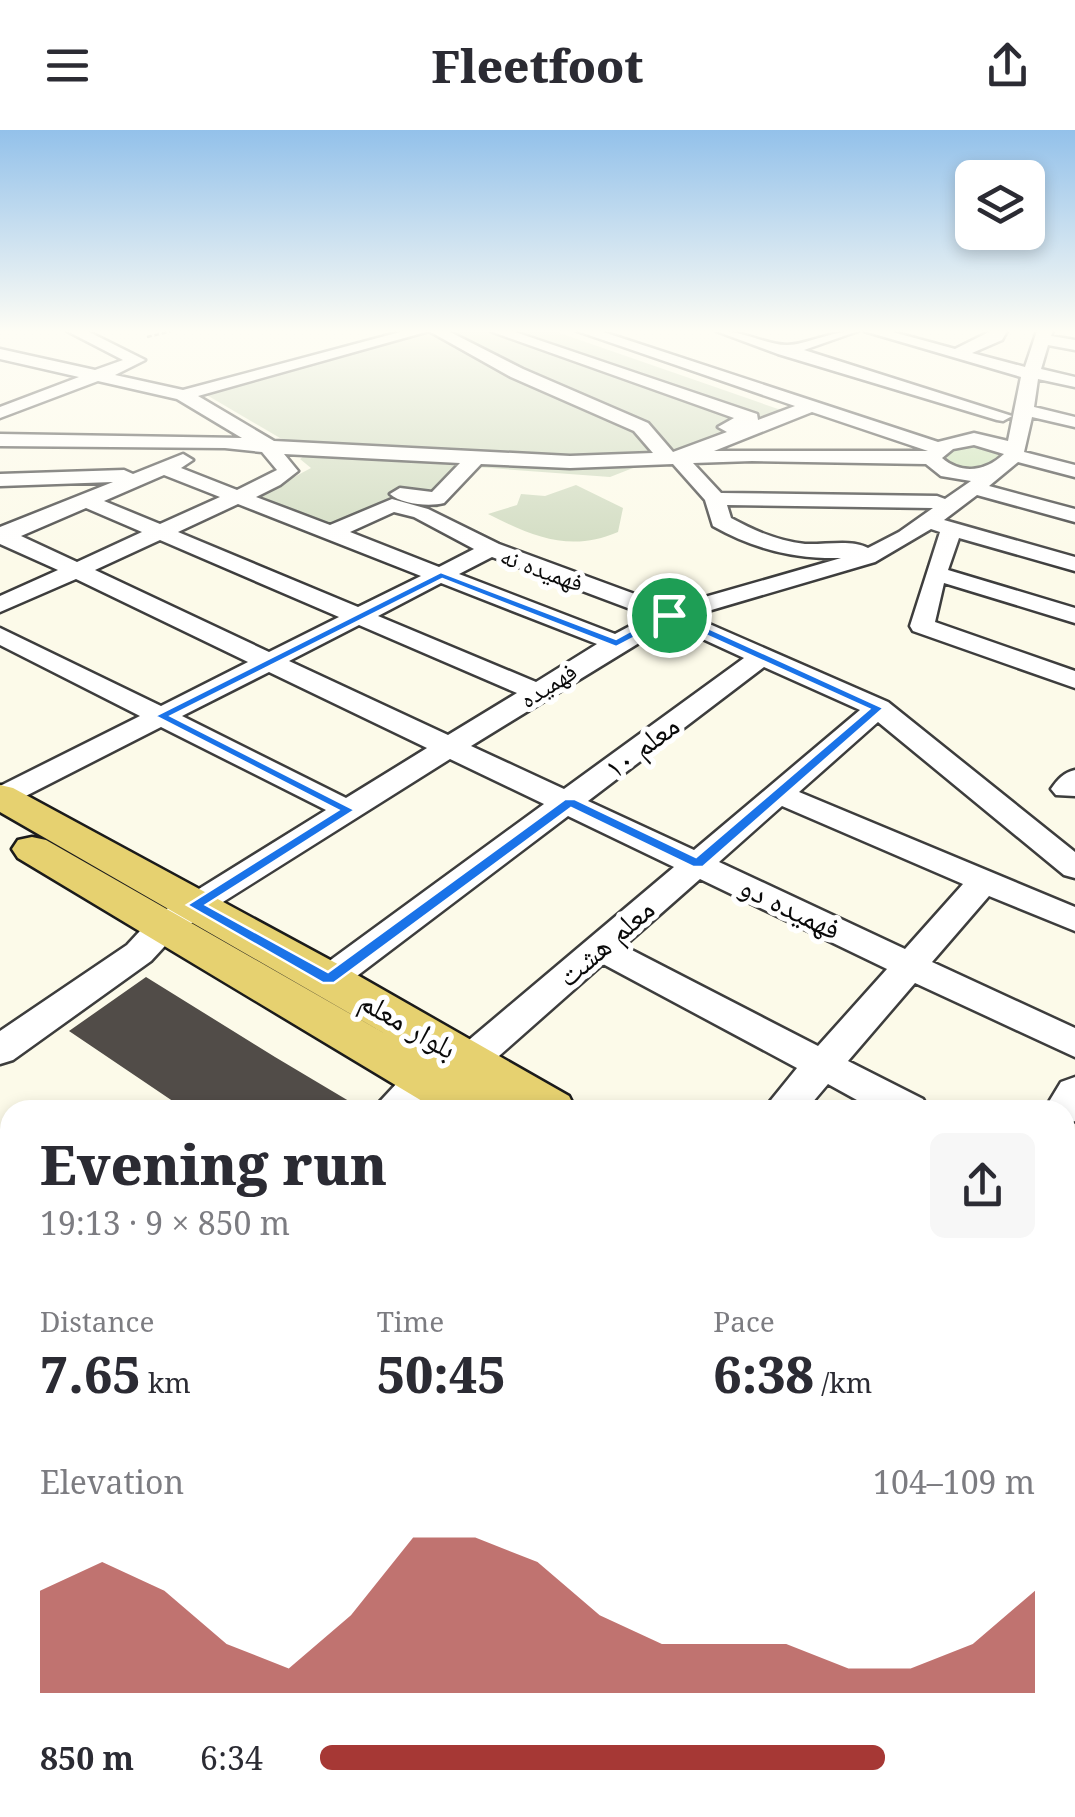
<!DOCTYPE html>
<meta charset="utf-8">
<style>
body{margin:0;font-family:"Noto Serif","Noto Naskh Arabic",serif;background:#f7f7f7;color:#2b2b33;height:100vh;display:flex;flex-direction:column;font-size:38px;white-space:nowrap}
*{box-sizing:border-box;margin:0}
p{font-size:32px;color:#7c7c81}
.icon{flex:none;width:55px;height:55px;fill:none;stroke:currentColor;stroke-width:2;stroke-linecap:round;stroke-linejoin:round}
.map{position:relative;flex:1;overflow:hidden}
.details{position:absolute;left:0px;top:970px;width:1075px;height:718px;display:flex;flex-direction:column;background:#fff;border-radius:30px 30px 0 0;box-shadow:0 5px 15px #0003}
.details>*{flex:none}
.buttons{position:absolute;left:955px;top:30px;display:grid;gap:20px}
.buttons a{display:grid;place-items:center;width:90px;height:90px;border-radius:15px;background:#fff;box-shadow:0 5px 15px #0003;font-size:50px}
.pin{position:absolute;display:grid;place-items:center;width:85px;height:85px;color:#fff;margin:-42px;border:5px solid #fff;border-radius:50%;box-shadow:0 2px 10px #0007}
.round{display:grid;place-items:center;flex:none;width:105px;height:105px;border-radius:15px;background:#f7f7f7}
.headline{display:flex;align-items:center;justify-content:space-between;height:170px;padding:0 40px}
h1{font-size:55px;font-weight:800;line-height:75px}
.stats{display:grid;grid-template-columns:repeat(3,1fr);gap:15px;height:170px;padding:10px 40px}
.stats div{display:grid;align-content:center}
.stats b{font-size:50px;font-weight:800}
.stats small{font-size:28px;font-weight:400}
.stats p{font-size:28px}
.chart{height:280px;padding:20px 40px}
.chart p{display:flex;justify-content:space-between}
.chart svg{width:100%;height:180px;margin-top:10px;fill:#a63835;opacity:.7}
ul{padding:0 40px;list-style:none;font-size:32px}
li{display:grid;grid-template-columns:160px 120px 1fr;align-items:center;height:75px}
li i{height:25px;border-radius:12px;background:#a63835}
header{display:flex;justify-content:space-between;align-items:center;height:130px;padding:0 40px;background:#fff;font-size:45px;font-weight:800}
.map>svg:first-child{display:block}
.green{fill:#cbe1b8}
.cemetery{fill:#cfdabf}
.building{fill:#514c48}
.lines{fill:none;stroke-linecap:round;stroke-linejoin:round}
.minor-casing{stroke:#3d3d3d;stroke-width:5}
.major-casing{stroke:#1b1b1b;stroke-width:5}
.path{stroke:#2c2c2c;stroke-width:2.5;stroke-dasharray:5 2.5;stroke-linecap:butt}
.minor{fill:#fff;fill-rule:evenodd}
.major{fill:#e6d170;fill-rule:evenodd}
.route{fill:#1a73e8;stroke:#fff;stroke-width:2.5;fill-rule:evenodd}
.labels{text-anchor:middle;stroke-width:10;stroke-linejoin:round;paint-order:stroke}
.far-street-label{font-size:25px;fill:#0a0a0a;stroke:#fff}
.street-label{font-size:30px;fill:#0a0a0a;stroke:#fff}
</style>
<header><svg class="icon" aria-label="menu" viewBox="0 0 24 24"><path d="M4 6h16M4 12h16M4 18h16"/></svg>Fleetfoot<svg class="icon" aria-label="share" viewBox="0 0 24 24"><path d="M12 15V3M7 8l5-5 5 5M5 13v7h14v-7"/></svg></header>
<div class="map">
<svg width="1075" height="1687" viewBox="0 0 1075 1687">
<rect width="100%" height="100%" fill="#fcfae9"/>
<path class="green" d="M 976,312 L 1004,323 C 988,345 962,343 942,329 L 949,320 Z"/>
<path class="cemetery" d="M 435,201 L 554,201 L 781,280 L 610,347 L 476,337 L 437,378 L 391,368 L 331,395 L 257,367 L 311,338 L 300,329 L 315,318 L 280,308 L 205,264 Z
M 576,355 L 623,378 L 618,402 C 570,423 532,406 488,384 L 517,375 L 521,364 L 545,366 Z"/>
<path class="building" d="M 146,847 L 275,927 L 364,980 L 186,980 L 69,901 Z"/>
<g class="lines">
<g class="minor-casing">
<path id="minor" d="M 67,201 L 87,201 L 145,230 L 115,245 L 183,260 L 404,201 L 429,201 L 198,266 L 274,311 L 570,326 L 653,323 L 634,301 L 511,247 L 429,201 L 448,201 L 523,239 L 648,293 L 673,322 L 727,302 L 718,297 L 734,288 L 490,201 L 512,201 L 757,284 L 758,290 L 795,276 L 577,201 L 600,201 L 938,312 L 974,303 L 1008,311 L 1021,247 L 864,201 L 889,201 L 955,219 L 991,201 L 1007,201 L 1002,210 L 972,223 L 1025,237 L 1037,201 L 1053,201 L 1051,206 L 1075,210 L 1075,220 L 1048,215 L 1041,239 L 1075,247 L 1075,257 L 1038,249 L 1034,277 L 1075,287 L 1075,297 L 1032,287 L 1024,322 L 1075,335 L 1075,347 L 1018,332 L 989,356 L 1075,379 L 1075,392 L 977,365 L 944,390 L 1075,427 L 1075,441 L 959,408 L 948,440 L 1075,478 L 1075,493 L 944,453 L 935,492 L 1075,541 L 1075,558 L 913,501 L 910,496 L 940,402 L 931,399 L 875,432 L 691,486 L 888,572 L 1075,722 L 1075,748 L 1064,745 L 878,592 L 799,662 L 1075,777 L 1075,801 L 989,766 L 932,832 L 1075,898 L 1075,927 L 915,853 L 848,931 L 923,969 L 929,980 L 875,980 L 828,954 L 806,980 L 763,980 L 797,938 L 603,834 L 483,940 L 470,944 L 457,940 L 451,930 L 457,920 L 674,737 L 568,686 L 341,858 L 329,861 L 317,858 L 311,849 L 317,840 L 544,674 L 450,629 L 207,782 L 176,804 L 151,831 L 13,930 L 0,934 L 0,901 L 127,815 L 152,788 L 326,680 L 161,597 L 12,673 L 0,675 L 0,656 L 140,586 L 0,515 L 0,498 L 161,576 L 248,532 L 76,449 L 0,482 L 0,466 L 58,440 L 0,414 L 0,397 L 113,352 L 0,356 L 0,344 L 124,340 L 133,344 L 183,324 L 193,330 L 181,338 L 237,360 L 277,340 L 262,322 L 225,318 L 0,316 L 0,304 L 242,308 L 177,269 L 98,251 L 0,288 L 0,277 L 79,247 L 0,229 L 0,219 L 95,240 L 123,230 ZM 812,282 L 928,321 L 714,321 ZM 974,315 L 1004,324 C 986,341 962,345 942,328 L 953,319 ZM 284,324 L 460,333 L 432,362 L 400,358 L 390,364 C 401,374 429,377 444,373 L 481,334 L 570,338 L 673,334 L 705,370 L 713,396 C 754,419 794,429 841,428 L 670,477 L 499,414 L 428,379 L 392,369 L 330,395 L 256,367 L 280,355 L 298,341 ZM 752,331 L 926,334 L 941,346 L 971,351 L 945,369 L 937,366 L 721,363 L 693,333 ZM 164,345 L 220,367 L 160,394 L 104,371 ZM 238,374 L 421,446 L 358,477 L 178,402 ZM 727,375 L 933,378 L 899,402 L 868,418 C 852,409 825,415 805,414 C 778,411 755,401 731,388 ZM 86,378 L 142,402 L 77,432 L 21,406 ZM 394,382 L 414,387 L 474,419 L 439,437 L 350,402 ZM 160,410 L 339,487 L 269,522 L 95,440 ZM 492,427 L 649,486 L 615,504 L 459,444 ZM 441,453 L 597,514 L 536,552 L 378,486 ZM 670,494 L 744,528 L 564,659 L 471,616 ZM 359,495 L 517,563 L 448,605 L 289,531 ZM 764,537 L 860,580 L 694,720 L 588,671 ZM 269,542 L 427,618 L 346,668 L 182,586 ZM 782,676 L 963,754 L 905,819 L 719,732 ZM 700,749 L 887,839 L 818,916 L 624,816 Z
M 716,201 C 744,200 765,215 787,215 C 806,215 830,201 858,201 L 804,220 L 1012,286 L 1003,291 L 997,290 L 778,224 Z
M 1075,640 L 1075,666 L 1056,665 L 1051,659 C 1058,649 1063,643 1075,640 Z
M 425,933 L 438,937 L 444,947 L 416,980 L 372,980 L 412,937 Z
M 1075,947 L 1075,991 L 1065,995 L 1065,980 L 1044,980 L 1061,952 Z
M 1065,1043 L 1075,1047 L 1075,1082 L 1065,1079 Z
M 0,1106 L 10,1109 L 10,1150 L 0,1146 Z
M 10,1338 L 10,1394 L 0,1398 L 0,1342 Z
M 31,1678 L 95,1678 L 91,1687 L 27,1687 Z
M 392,1678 L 454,1678 L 450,1687 L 388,1687 Z
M 590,1678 L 659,1678 L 663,1687 L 594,1687 Z
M 956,1678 L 1024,1678 L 1028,1687 L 960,1687 Z"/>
</g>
<g class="major-casing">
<path id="major" d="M 0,655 L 13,658 L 345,838 L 569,966 L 576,980 L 511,980 L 498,972 L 502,980 L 437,980 L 18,728 L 12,719 L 18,710 L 32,707 L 46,710 L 389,906 L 0,682 Z
M 1065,1262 L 1075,1266 L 1075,1388 L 1065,1384 Z"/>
</g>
<path class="path" d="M 147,207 L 172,201"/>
<use href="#minor" class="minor"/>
<use href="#major" class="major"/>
</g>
<linearGradient id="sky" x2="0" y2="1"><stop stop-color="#93c1ea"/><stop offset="0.46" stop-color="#fefdf5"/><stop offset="1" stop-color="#fefdf5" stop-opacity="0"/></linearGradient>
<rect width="1075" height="437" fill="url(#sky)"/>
<path class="route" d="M 441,442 L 616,509 L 665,482 L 673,482 L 884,578 L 703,737 L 693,737 L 571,678 L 334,853 L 323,853 L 187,775 L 338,680 L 155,586 ZM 442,449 L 616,517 L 670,489 L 869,579 L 696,727 L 575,669 L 565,669 L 328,842 L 206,775 L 355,680 L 171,586 Z"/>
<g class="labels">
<g class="far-street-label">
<text transform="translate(542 439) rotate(20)" y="9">فهمیده نه</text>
<text transform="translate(548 555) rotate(-32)" y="9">فهمیده</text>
</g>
<g class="street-label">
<text transform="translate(642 617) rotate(-37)" y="10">معلم ۱۰</text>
<text transform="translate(790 778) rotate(26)" y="10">فهمیده دو</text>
<text transform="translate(606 813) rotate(-41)" y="10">معلم هشت</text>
<text transform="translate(408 895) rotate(30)" y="10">بلوار معلم</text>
</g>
</g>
</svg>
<div class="buttons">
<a><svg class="icon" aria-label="layers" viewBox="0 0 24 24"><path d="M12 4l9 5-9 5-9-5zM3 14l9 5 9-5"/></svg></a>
</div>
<div class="pin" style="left:669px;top:485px;background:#1e9e55"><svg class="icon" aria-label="arrive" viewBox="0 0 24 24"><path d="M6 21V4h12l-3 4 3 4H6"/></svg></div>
<section class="details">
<div class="headline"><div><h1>Evening run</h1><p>19:13 · 9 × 850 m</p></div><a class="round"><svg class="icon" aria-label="share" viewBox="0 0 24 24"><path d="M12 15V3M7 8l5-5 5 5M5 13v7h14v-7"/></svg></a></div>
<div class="stats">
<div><p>Distance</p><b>7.65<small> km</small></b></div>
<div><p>Time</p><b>50:45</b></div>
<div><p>Pace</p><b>6:38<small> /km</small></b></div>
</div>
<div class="chart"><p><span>Elevation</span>104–109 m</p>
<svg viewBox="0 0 160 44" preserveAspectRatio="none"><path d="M0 44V19L10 12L20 19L30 32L40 38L50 25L60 6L70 6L80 12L90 25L100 32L110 32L120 32L130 38L140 38L150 32L160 19V44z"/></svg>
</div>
<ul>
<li><b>850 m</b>6:34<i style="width:79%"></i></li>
</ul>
</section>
</div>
